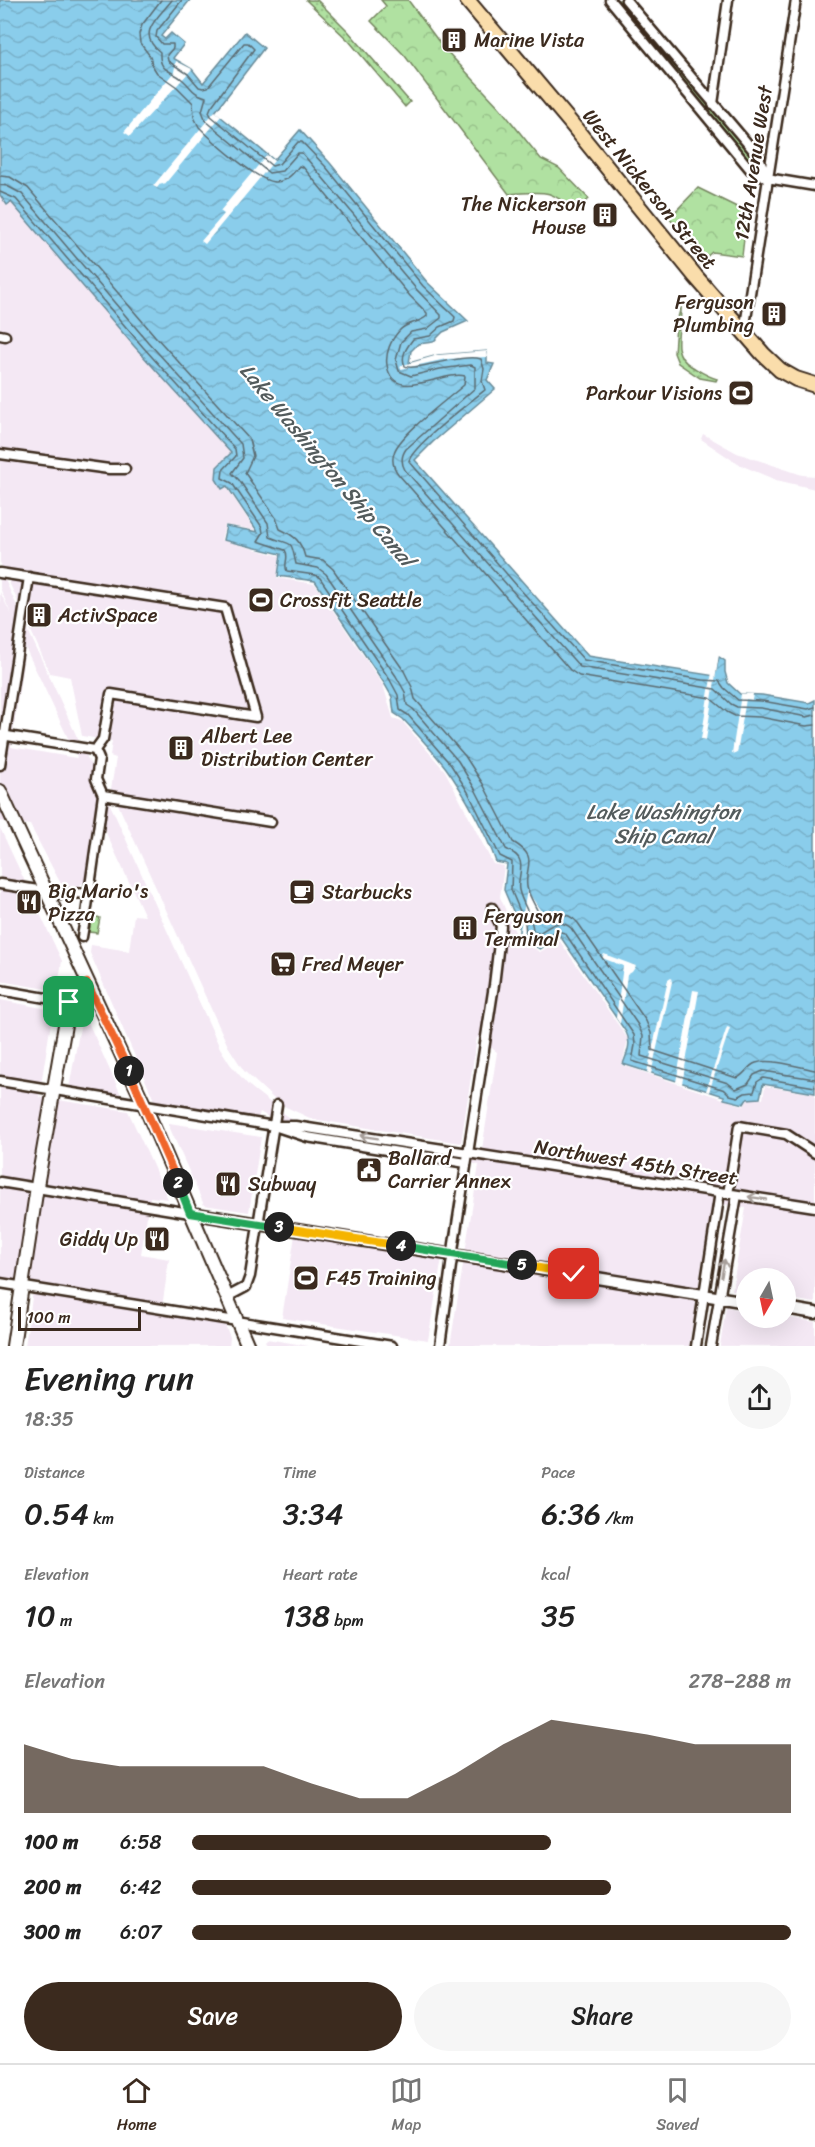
<!DOCTYPE html>
<meta charset="utf-8">
<style>
body{margin:0;font-family:Sriracha,sans-serif;background:#f6f6f6;color:#222;height:100vh;display:flex;flex-direction:column;font-size:22px;white-space:nowrap}
*{box-sizing:border-box;margin:0}
p{font-size:20px;color:#767676}
.icon{flex:none;width:33px;height:33px;fill:none;stroke:currentColor;stroke-width:2;stroke-linecap:round;stroke-linejoin:round}
.map{position:relative;height:1346px;overflow:hidden}
.drawer{display:flex;flex-direction:column;background:#fff;flex:1}
.drawer>*{flex:none}
.needle{width:39px;rotate:189deg}
.buttons{position:absolute;left:736px;top:1268px;display:grid;gap:12px}
.buttons a{display:grid;place-items:center;width:60px;height:60px;border-radius:50%;background:#fff;box-shadow:0 6px 24px #0002;font-size:30px}
.scale{position:absolute;left:18px;bottom:15px;width:123px;box-sizing:border-box;padding-left:6px;border:3px solid #3b2a1e;border-top:0;font-size:16px;line-height:21px;white-space:nowrap;color:#3b2a1e;-webkit-text-stroke:4px #fff;paint-order:stroke}
.pin{position:absolute;display:grid;place-items:center;width:51px;height:51px;color:#fff;margin:-26px;border-radius:12px;box-shadow:0 3px 9px #0006}
.km{position:absolute;width:30px;height:30px;margin:-15px;border-radius:50%;background:#222;color:#fff;font-size:16px;line-height:30px;text-align:center}
.round{display:grid;place-items:center;flex:none;width:63px;height:63px;border-radius:32px;background:#f6f6f6}
.summary{display:flex;align-items:center;justify-content:space-between;height:102px;padding:0 24px}
h1{font-size:33px;font-weight:600;line-height:45px}
.figures{display:grid;grid-template-columns:repeat(3,1fr);gap:9px;height:102px;padding:6px 24px}
.figures div{display:grid;align-content:center}
.figures b{font-size:30px;font-weight:600}
.figures small{font-size:16px;font-weight:400}
.figures p{font-size:16px}
.chart{height:168px;padding:12px 24px}
.chart p{display:flex;justify-content:space-between}
.chart svg{width:100%;height:108px;margin-top:6px;fill:#3b2a1e;opacity:.7}
.action{display:flex;gap:12px;margin-top:auto;padding:12px 24px}
.action a{flex:1;height:69px;border-radius:36px;background:#3b2a1e;color:#fff;font-size:24px;font-weight:600;line-height:69px;text-align:center}
.action a+a{background:#f6f6f6;color:#222}
ul{padding:0 24px;list-style:none;font-size:20px}
li{display:grid;grid-template-columns:96px 72px 1fr;align-items:center;height:45px}
li i{height:15px;border-radius:8px;background:#3b2a1e}
.tab-bar{display:flex;justify-content:space-around;align-items:center;height:84px;border-top:2px solid #e0e0e0;background:#fff;font-size:16px;color:#767676}
.tab-bar a{display:grid;justify-items:center;gap:3px}
.tab-bar .on{color:#3b2a1e}
.map>svg:first-child{display:block}
.built{fill:#f4e8f4;fill-rule:evenodd}
.grass{fill:url(#grass-dots);stroke:#768660;stroke-width:1.5}
.forest{fill:url(#forest-crowns);stroke:#768660;stroke-width:1.5}
.water{fill:url(#water-waves);stroke:#6a8c99;stroke-width:1.5}
.pier{fill:#fff}
.lines{fill:none;stroke-linecap:round;stroke-linejoin:round}
.shore{stroke:#5b6b70;stroke-width:1.5}
.minor-casing{stroke:#3b2a1e;stroke-width:13}
.tertiary-casing{stroke:#3b2a1e;stroke-width:15}
.secondary-casing{stroke:#3b2a1e;stroke-width:16}
.primary-casing{stroke:#3b2a1e;stroke-width:18}
.minor{stroke:#fff;stroke-width:8}
.tertiary{stroke:#fff;stroke-width:10}
.secondary{stroke:#fff;stroke-width:12}
.primary{stroke:#faddab;stroke-width:14}
.oneway{stroke:#a79f9a}
.split-1-casing{stroke:#fff;stroke-width:12}
.split-2-casing{stroke:#fff;stroke-width:12}
.split-3-casing{stroke:#fff;stroke-width:12}
.split-4-casing{stroke:#fff;stroke-width:12}
.split-5-casing{stroke:#fff;stroke-width:12}
.split-6-casing{stroke:#fff;stroke-width:12}
.split-1{stroke:#f0652b;stroke-width:8}
.split-2{stroke:#f0652b;stroke-width:8}
.split-3{stroke:#22a559;stroke-width:8}
.split-4{stroke:#f5b400;stroke-width:8}
.split-5{stroke:#22a559;stroke-width:8}
.split-6{stroke:#f5b400;stroke-width:8}
.labels{text-anchor:middle;stroke-width:4.5;stroke-linejoin:round;paint-order:stroke}
.poi-label{font-size:20px;fill:#3b2a1e;stroke:#fff;text-anchor:start}
.street-label{font-size:20px;fill:#3b2a1e;stroke:#fff}
.water-label{font-size:21px;font-style:italic;fill:#535b5c;stroke:#fff}
</style>
<div class="map">
<svg width="815" height="1346" viewBox="0 0 815 1346">
<defs>
<pattern id="grass-dots" width="8" height="8" patternUnits="userSpaceOnUse" patternTransform="scale(1.5)"><rect width="8" height="8" fill="#b0e1a1"/><path d="M2 2h.1M6 6h.1" fill="none" stroke="#98c18a" stroke-width="1.8" stroke-linecap="round"/></pattern>
<pattern id="forest-crowns" width="20" height="18" patternUnits="userSpaceOnUse" patternTransform="scale(1.5)"><rect width="20" height="18" fill="#b0e1a1"/><path d="M2 6a3 3 0 1 1 6 0M12 15a3 3 0 1 1 6 0" fill="none" stroke="#98c18a"/></pattern>
<pattern id="water-waves" width="16" height="10" patternUnits="userSpaceOnUse" patternTransform="scale(1.5)"><rect width="16" height="10" fill="#8acdeb"/><path d="M0 5q4-4 8 0t8 0" fill="none" stroke="#78b0c9"/></pattern>
</defs>
<rect width="100%" height="100%" fill="#fff"/>
<filter id="ink" filterUnits="userSpaceOnUse"><feTurbulence type="fractalNoise" baseFrequency=".0167" numOctaves="2"/><feDisplacementMap in="SourceGraphic" scale="12" xChannelSelector="R" yChannelSelector="G"/><feConvolveMatrix kernelMatrix="1 2 1 2 8 2 1 2 1" color-interpolation-filters="sRGB"/></filter>
<g filter="url(#ink)">
<path class="built" d="M 0,186 L 70,267 L 134,346 L 231,453 L 217,467 L 222,489 L 227,488 L 255,530 L 225,525 L 221,540 L 280,556 L 277,578 L 315,584 L 383,685 L 393,718 L 402,721 L 445,771 L 493,864 L 504,866 L 500,897 L 518,939 L 540,952 L 559,940 L 628,1039 L 622,1065 L 744,1106 L 749,1098 L 763,1099 L 765,1086 L 815,1094 L 815,1201 L 715,1185 L 713,1193 L 815,1209 L 815,1303 L 786,1298 L 786,1278 L 747,1278 L 747,1292 L 732,1290 L 746,1208 L 712,1202 L 689,1346 L 450,1346 L 479,1165 L 449,1158 L 313,1136 L 286,1128 L 260,1112 L 258,1118 L 154,1100 L 90,953 L 91,945 L 129,951 L 134,915 L 145,916 L 107,835 L 96,805 L 85,881 L 78,887 L 62,886 L 30,825 L 0,821 L 0,592 L 12,616 L 0,588 L 0,569 L 77,737 L 114,813 L 220,1048 L 230,1064 L 248,1085 L 291,1119 L 304,1125 L 481,1156 L 497,1052 L 477,1037 L 461,1143 L 312,1119 L 286,1107 L 273,1098 L 244,1071 L 228,1046 L 111,789 L 116,758 L 110,756 L 112,741 L 82,736 L 70,677 L 50,673 L 0,562 L 0,195 L 7,205 ZM 25,647 L 77,757 L 76,758 L 11,747 Z
M 703,434 L 737,453 L 802,475 L 815,476 L 815,489 L 776,480 L 738,464 L 701,439 Z
M 0,828 L 62,961 L 58,986 L 53,990 L 0,981 Z
M 0,1000 L 53,1010 L 39,1097 L 128,1111 L 168,1199 L 150,1197 L 141,1254 L 169,1259 L 161,1315 L 225,1325 L 230,1337 L 229,1346 L 25,1346 L 34,1284 L 0,1278 Z
M 83,1011 L 122,1097 L 69,1088 Z
M 169,1123 L 261,1137 L 249,1212 L 204,1205 L 168,1124 Z
M 295,1235 L 442,1258 L 428,1340 L 282,1318 Z
M 726,1307 L 747,1311 L 747,1317 L 785,1317 L 815,1322 L 815,1346 L 720,1346 Z
M 267,1339 L 309,1346 L 268,1346 L 265,1341 Z"/>
<path class="grass" d="M 306,0 L 317,0 L 348,31 L 410,102 L 405,107 L 349,41 Z
M 614,0 L 622,0 L 659,44 L 655,49 Z
M 662,48 L 750,154 L 759,167 L 755,166 L 700,107 L 675,71 L 656,52 Z
M 681,307 C 682,329 668,352 691,366 C 701,372 706,376 717,379 L 716,381 L 700,378 L 678,363 L 674,353 L 676,325 Z
M 92,915 L 100,918 L 97,933 L 89,932 Z"/>
<path class="forest" d="M 381,0 L 408,0 L 442,46 L 500,108 L 541,159 L 559,168 L 589,199 L 575,212 C 550,187 542,192 509,194 L 405,56 L 371,21 L 386,6 Z
M 698,188 L 747,212 L 742,256 L 712,252 L 704,259 L 669,218 Z"/>
<path class="water" d="M 0,0 L 190,0 L 161,36 L 165,39 L 171,33 L 184,44 L 173,58 L 192,69 L 203,83 L 245,32 L 264,48 L 215,112 L 274,160 L 300,130 L 330,163 L 427,282 L 468,321 L 443,332 L 433,342 L 418,344 L 411,351 L 409,363 L 438,355 L 487,351 L 487,363 L 494,364 L 487,380 L 495,389 L 433,442 L 415,460 L 588,656 L 715,676 L 719,657 L 725,661 L 725,672 L 728,683 L 740,694 L 762,695 L 809,703 L 815,700 L 815,1093 L 763,1084 L 760,1098 L 747,1099 L 744,1104 L 724,1099 L 724,1096 L 623,1064 C 627,1053 632,1043 626,1032 L 560,936 L 540,949 L 519,936 L 519,925 L 504,890 L 507,864 L 496,862 C 487,835 463,791 446,768 C 433,751 418,735 403,719 L 394,713 L 392,697 L 384,683 L 315,581 L 278,576 L 281,554 L 223,540 L 226,526 L 258,532 L 227,486 L 222,489 L 216,479 L 217,467 L 231,453 L 134,346 L 11,202 L 7,205 L 0,195 Z"/>
<path class="pier" d="M 176,61 L 192,69 L 130,136 L 124,132 L 174,72 Z
M 215,111 L 221,116 L 164,185 L 161,183 L 157,188 L 153,186 Z
M 267,155 L 274,161 L 205,244 L 201,241 L 224,214 L 220,211 Z
M 487,351 L 488,357 L 446,359 L 401,369 L 400,366 L 438,355 Z
M 719,654 L 706,740 L 701,739 L 712,672 L 716,656 Z
M 741,694 L 753,694 L 752,700 L 746,699 L 737,754 L 732,753 Z
M 527,890 L 544,916 L 528,913 L 523,939 L 519,936 Z
M 604,954 L 636,966 L 632,972 L 627,975 L 620,1024 L 616,1018 L 623,966 L 602,958 Z
M 671,978 L 672,982 L 651,1074 L 647,1072 L 668,980 Z
M 693,990 L 699,991 L 682,1084 L 676,1082 Z
M 727,1027 L 730,1028 L 709,1092 L 706,1091 Z"/>
<g class="lines">
<path class="shore" d="M 161,0 L 142,25 L 139,34 L 140,43 L 150,56 L 152,65 L 157,73 L 177,87 L 193,103 L 194,117 L 199,127 C 212,140 260,184 276,182 C 287,181 293,174 299,166 L 303,167 L 410,296 L 427,313 L 427,316 C 419,324 407,321 399,331 C 391,340 385,353 387,365 C 393,405 443,370 465,376 L 464,385 C 449,398 398,436 394,453 C 391,462 394,469 399,475 L 570,670 L 579,676 L 710,698 L 727,712 L 735,716 L 760,717 L 806,726 L 815,725
M 172,0 C 159,17 135,33 160,52 C 159,73 171,69 183,80 C 193,89 192,93 206,97 L 202,111 L 206,121 L 269,173 L 282,171 L 298,153 L 302,153 L 417,290 L 441,315 L 441,318 L 427,329 L 411,332 L 401,342 L 396,360 L 399,371 L 411,376 L 440,369 L 471,365 L 475,367 L 475,388 L 406,449 C 401,456 401,463 405,470 L 580,667 L 715,689 L 731,704 L 737,707 L 761,708 L 807,717 L 815,715
M 182,0 L 157,31 L 156,37 L 162,44 L 173,44 L 173,48 L 167,55 L 168,61 L 188,74 L 199,87 L 203,88 L 208,87 L 244,43 L 248,43 L 254,49 L 211,107 L 209,112 L 211,116 L 272,166 L 279,164 L 298,142 L 302,142 L 326,167 L 423,286 L 455,317 L 454,321 L 440,327 L 430,336 L 413,339 C 407,347 400,356 405,366 C 414,372 462,353 481,359 L 484,369 L 482,381 L 485,390 C 471,401 412,447 409,461 L 518,587 L 584,660 L 703,680 L 719,681 L 724,688 L 738,700 L 762,701 L 808,709 L 815,707
M 0,176 L 10,177 L 28,188 L 155,336 L 249,439 L 253,456 L 245,473 L 276,518 L 280,529 C 295,536 301,541 305,557 L 323,560 L 333,569 L 404,671 L 412,687 L 415,699 L 465,756 L 483,784 L 513,842 C 540,858 524,865 527,887 C 529,897 537,908 541,918 L 544,919 C 556,912 568,912 578,923 L 646,1021 L 651,1033 L 652,1050 L 737,1078 C 745,1075 747,1066 756,1063 C 770,1058 800,1067 815,1070
M 0,185 L 7,186 L 22,194 L 148,342 L 241,444 L 243,458 L 232,473 L 239,480 L 268,523 L 270,537 C 295,547 290,538 296,564 L 318,568 L 326,574 L 396,676 L 405,692 L 407,705 L 413,709 L 458,761 L 475,789 L 506,849 C 511,852 518,854 520,861 C 523,870 517,880 519,890 C 522,904 532,915 533,930 L 539,933 C 550,926 559,918 571,928 L 638,1025 L 643,1036 L 641,1056 L 728,1083 L 736,1089 L 748,1084 L 754,1075 L 763,1071 L 815,1079
M 0,192 L 16,199 L 143,347 L 235,449 L 236,456 L 223,470 L 222,478 L 232,483 L 262,527 L 263,533 L 258,541 L 285,550 C 290,557 283,564 287,571 L 315,575 L 320,578 L 390,680 L 398,695 L 400,710 L 408,715 L 451,765 L 468,792 L 500,856 L 512,862 L 511,890 L 525,923 L 526,934 L 539,942 L 556,931 L 565,933 L 634,1035 L 635,1045 L 632,1061 L 725,1090 L 730,1095 L 738,1097 L 745,1093 L 754,1092 L 757,1082 L 763,1078 L 815,1087"/>
<g class="minor-casing">
<path id="minor" d="M 610,0 L 750,169 L 767,178 L 815,186
M 626,0 L 759,157 L 767,178
M 713,104 L 728,0
M 744,332 L 796,0
M 0,335 L 5,336
M 0,454 L 109,469 L 125,469
M 0,573 L 225,608 L 256,717 L 111,694 L 103,739 L 95,750
M 1,735 L 95,750
M 0,765 L 29,577
M 103,795 L 271,822
M 0,884 L 63,894 L 89,893
M 85,921 L 103,795 L 96,779 L 99,759 L 95,750
M 82,937 L 84,925
M 0,990 L 69,1002
M 0,1081 L 274,1126 L 307,1137 L 466,1163
M 274,1126 L 295,1126 L 815,1207
M 0,1182 L 190,1213
M 728,1194 L 739,1126 L 786,1134 L 815,1153
M 0,1283 L 392,1346
M 227,1297 L 246,1287 L 250,1276 L 277,1105
M 440,1346 L 454,1244 L 494,985 L 501,926 L 492,908
M 696,1346 L 720,1192
M 711,1346 L 737,1195"/>
</g>
<g class="tertiary-casing">
<path id="tertiary" d="M 190,1213 L 747,1302
M 786,1308 L 815,1313"/>
</g>
<g class="secondary-casing">
<path id="secondary" d="M 0,791 L 144,1104 L 248,1346
M 13,1346 L 38,1180 L 69,1002 L 87,983"/>
</g>
<g class="primary-casing">
<path id="primary" d="M 467,0 L 570,122 L 696,277 L 763,354 L 780,370 L 796,379 L 815,385"/>
</g>
<use href="#minor" class="minor"/>
<use href="#tertiary" class="tertiary"/>
<use href="#secondary" class="secondary"/>
<use href="#primary" class="primary"/>
</g>
<defs><path id="oneway-shaft" d="M-6 0H5M1.5-3L5.5 0L1.5 3" fill="none" stroke-width="1.6" stroke-linecap="round" stroke-linejoin="round" transform="scale(1.5)"/></defs>
<g class="oneway">
<use href="#oneway-shaft" transform="translate(369 1137) rotate(-171)"/>
<use href="#oneway-shaft" transform="translate(757 1198) rotate(-171)"/>
<use href="#oneway-shaft" transform="translate(723 1268) rotate(-80)"/>
</g>
</g>
<g class="lines" filter="url(#ink)">
<g class="split-1-casing">
<path id="split-1" d="M 69,1002 L 87,983 L 129,1071"/>
</g>
<g class="split-2-casing">
<path id="split-2" d="M 129,1071 L 178,1183"/>
</g>
<g class="split-3-casing">
<path id="split-3" d="M 178,1183 L 190,1213 L 279,1227"/>
</g>
<g class="split-4-casing">
<path id="split-4" d="M 279,1227 L 401,1246"/>
</g>
<g class="split-5-casing">
<path id="split-5" d="M 401,1246 L 522,1265"/>
</g>
<g class="split-6-casing">
<path id="split-6" d="M 522,1265 L 574,1274"/>
</g>
<use href="#split-1" class="split-1"/>
<use href="#split-2" class="split-2"/>
<use href="#split-3" class="split-3"/>
<use href="#split-4" class="split-4"/>
<use href="#split-5" class="split-5"/>
<use href="#split-6" class="split-6"/>
</g>
<defs>
<g id="building-square" transform="scale(1.35)"><rect x="-9" y="-9" width="18" height="18" rx="4" fill="#3b2a1e" stroke="#fff"/><path d="M-4-6H4V6H1V3H-1V6H-4ZM-2.5-4.3h1.7v1.8h-1.7ZM.8-4.3h1.7v1.8H.8ZM-2.5-1h1.7V.8h-1.7ZM.8-1h1.7V.8H.8Z" fill="#fff"/></g>
<g id="stadium-square" transform="scale(1.35)"><rect x="-9" y="-9" width="18" height="18" rx="4" fill="#3b2a1e" stroke="#fff"/><path d="M0-5a6.5 5 0 1 0 0 10a6.5 5 0 1 0 0-10ZM-3.5-1.8h7v3.6h-7Z" fill="#fff"/></g>
<g id="cafe-square" transform="scale(1.35)"><rect x="-9" y="-9" width="18" height="18" rx="4" fill="#3b2a1e" stroke="#fff"/><path d="M-5.5-4.5H6V0H3Q3 3.5 0 3.5H-2.5Q-5.5 3.5-5.5 0ZM3-3.2v2h1.7v-2ZM-6 4.5H4V6H-6Z" fill="#fff"/></g>
<g id="restaurant-square" transform="scale(1.35)"><rect x="-9" y="-9" width="18" height="18" rx="4" fill="#3b2a1e" stroke="#fff"/><path d="M-5-6h1v4h1v-4h1v4h1v-4h1v5L-1.5 .5V6h-2V.5L-5-1ZM5-6V6H3V1.5H1.5Q1.5-4 5-6Z" fill="#fff"/></g>
<g id="supermarket-square" transform="scale(1.35)"><rect x="-9" y="-9" width="18" height="18" rx="4" fill="#3b2a1e" stroke="#fff"/><path d="M-6-5.5h2.5l.6 2H6L4.5 2H-2.5L-4.4-4H-6ZM-1.5 3.2a1.3 1.3 0 1 0 .1 0ZM3 3.2a1.3 1.3 0 1 0 .1 0Z" fill="#fff"/></g>
<g id="civic-square" transform="scale(1.35)"><rect x="-9" y="-9" width="18" height="18" rx="4" fill="#3b2a1e" stroke="#fff"/><path d="M-.6-6.5H3V-4.5H.6V-3L4-1V1h2V6H-6V1h2V-1L-.6-3ZM-1.2 2.5V6h2.4V2.5Z" fill="#fff"/></g>
</defs>
<g fill-rule="evenodd">
<use href="#building-square" x="454" y="40"/>
<use href="#building-square" x="605" y="215"/>
<use href="#building-square" x="774" y="314"/>
<use href="#stadium-square" x="741" y="393"/>
<use href="#stadium-square" x="261" y="600"/>
<use href="#building-square" x="39" y="615"/>
<use href="#building-square" x="181" y="748"/>
<use href="#cafe-square" x="302" y="892"/>
<use href="#restaurant-square" x="29" y="902"/>
<use href="#building-square" x="465" y="928"/>
<use href="#supermarket-square" x="283" y="964"/>
<use href="#civic-square" x="369" y="1170"/>
<use href="#restaurant-square" x="228" y="1184"/>
<use href="#restaurant-square" x="157" y="1239"/>
<use href="#stadium-square" x="306" y="1278"/>
</g>
<g class="labels">
<g class="poi-label">
<text x="474" y="47">Marine Vista</text>
<text x="586" y="211" text-anchor="end">The Nickerson<tspan x="586" dy="23">House</tspan></text>
<text x="754" y="309" text-anchor="end">Ferguson<tspan x="754" dy="23">Plumbing</tspan></text>
<text x="722" y="400" text-anchor="end">Parkour Visions</text>
<text x="280" y="607">Crossfit Seattle</text>
<text x="58" y="622">ActivSpace</text>
<text x="201" y="743">Albert Lee<tspan x="201" dy="23">Distribution Center</tspan></text>
<text x="48" y="898">Big Mario's<tspan x="48" dy="23">Pizza</tspan></text>
<text x="322" y="899">Starbucks</text>
<text x="484" y="923">Ferguson<tspan x="484" dy="23">Terminal</tspan></text>
<text x="302" y="971">Fred Meyer</text>
<text x="388" y="1165">Ballard<tspan x="388" dy="23">Carrier Annex</tspan></text>
<text x="248" y="1191">Subway</text>
<text x="138" y="1246" text-anchor="end">Giddy Up</text>
<text x="326" y="1285">F45 Training</text>
</g>
<g class="street-label">
<text transform="translate(753 163) rotate(-81)" y="7">12th Avenue West</text>
<text transform="translate(650 189) rotate(51)" y="7">West Nickerson Street</text>
<text transform="translate(636 1162) rotate(9)" y="7">Northwest 45th Street</text>
</g>
<g class="water-label">
<text transform="translate(327 465) rotate(50)" y="7">Lake Washington Ship Canal</text>
<text x="663" y="819">Lake Washington<tspan x="663" dy="24">Ship Canal</tspan></text>
</g>
</g>
</svg>
<div class="buttons">
<a><svg class="needle" viewBox="-14 -14 28 28"><path d="M0-13l5 13h-10z" fill="#e53935"/><path d="M0 13l5-13h-10z" fill="#767676"/></svg></a>
</div>
<div class="scale">100 m</div>
<div class="pin" style="left:69px;top:1002px;background:#1e9e55"><svg class="icon" aria-label="arrive" viewBox="0 0 24 24"><path d="M6 21V4h12l-3 4 3 4H6"/></svg></div>
<div class="pin" style="left:574px;top:1274px;background:#d93025"><svg class="icon" aria-label="check" viewBox="0 0 24 24"><path d="M5 12l5 5 9-10"/></svg></div>
<b class="km" style="left:129px;top:1071px">1</b>
<b class="km" style="left:178px;top:1183px">2</b>
<b class="km" style="left:279px;top:1227px">3</b>
<b class="km" style="left:401px;top:1246px">4</b>
<b class="km" style="left:522px;top:1265px">5</b>
</div>
<section class="drawer">
<div class="summary"><div><h1>Evening run</h1><p>18:35</p></div><a class="round"><svg class="icon" aria-label="share" viewBox="0 0 24 24"><path d="M12 15V3M7 8l5-5 5 5M5 13v7h14v-7"/></svg></a></div>
<div class="figures">
<div><p>Distance</p><b>0.54<small> km</small></b></div>
<div><p>Time</p><b>3:34</b></div>
<div><p>Pace</p><b>6:36<small> /km</small></b></div>
</div>
<div class="figures">
<div><p>Elevation</p><b>10<small> m</small></b></div>
<div><p>Heart rate</p><b>138<small> bpm</small></b></div>
<div><p>kcal</p><b>35</b></div>
</div>
<div class="chart"><p><span>Elevation</span>278–288 m</p>
<svg viewBox="0 0 160 44" preserveAspectRatio="none"><path d="M0 44V16L10 22L20 25L30 25L40 25L50 25L60 32L70 38L80 38L90 28L100 16L110 6L120 9L130 12L140 16L150 16L160 16V44z"/></svg>
</div>
<ul>
<li><b>100 m</b>6:58<i style="width:60%"></i></li>
<li><b>200 m</b>6:42<i style="width:70%"></i></li>
<li><b>300 m</b>6:07<i style="width:100%"></i></li>
</ul>
<div class="action"><a>Save</a><a>Share</a></div>
</section>
<nav class="tab-bar">
<a class="on"><svg class="icon" aria-label="home" viewBox="0 0 24 24"><path d="M3 11l9-7 9 7M6 9v11h12V9"/></svg>Home</a>
<a><svg class="icon" aria-label="map" viewBox="0 0 24 24"><path d="M3 6l6-2 6 2 6-2v14l-6 2-6-2-6 2zM9 4v14M15 6v14"/></svg>Map</a>
<a><svg class="icon" aria-label="saved" viewBox="0 0 24 24"><path d="M7 4h10v16l-5-4-5 4z"/></svg>Saved</a>
</nav>
